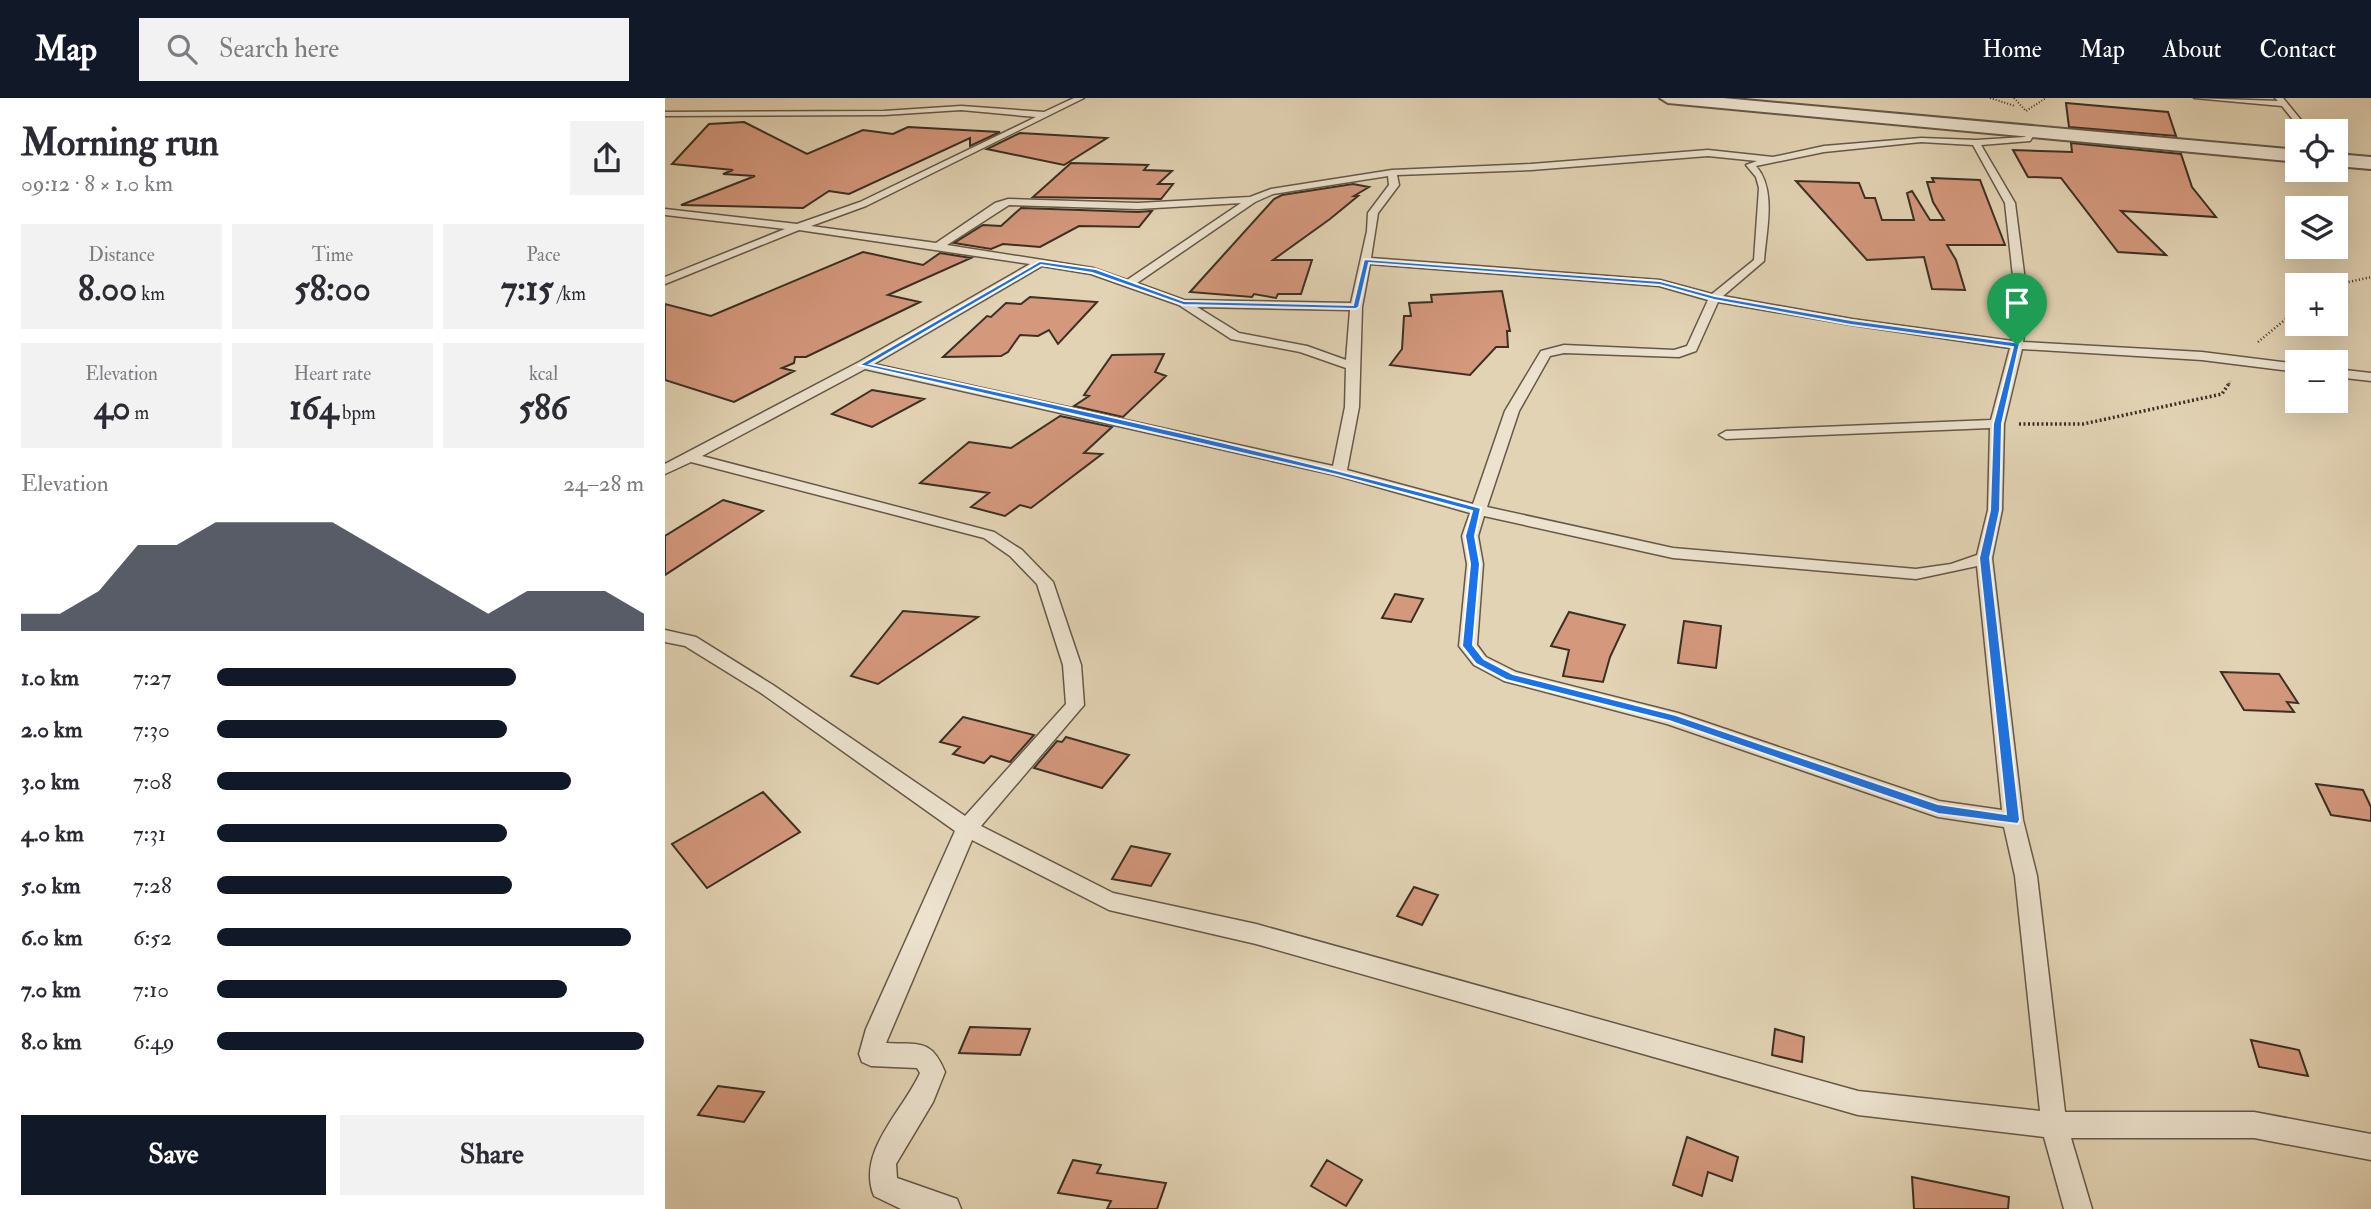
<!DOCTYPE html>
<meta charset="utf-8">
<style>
body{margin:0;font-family:"IM FELL Double Pica",serif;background:#f2f2f3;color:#2b2b33;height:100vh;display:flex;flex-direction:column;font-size:26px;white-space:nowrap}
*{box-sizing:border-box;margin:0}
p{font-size:23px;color:#7c7c81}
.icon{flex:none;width:38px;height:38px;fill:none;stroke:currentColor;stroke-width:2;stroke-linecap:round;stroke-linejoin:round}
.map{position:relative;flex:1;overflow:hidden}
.panel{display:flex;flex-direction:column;background:#fff;width:665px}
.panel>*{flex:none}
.fabs{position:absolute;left:1620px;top:21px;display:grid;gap:14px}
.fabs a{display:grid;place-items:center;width:63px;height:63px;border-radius:0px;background:#fff;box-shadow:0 7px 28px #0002;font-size:35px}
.pin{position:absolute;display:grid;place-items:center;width:60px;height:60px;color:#fff;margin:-72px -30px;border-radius:50% 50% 50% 0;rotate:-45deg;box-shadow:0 0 7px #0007}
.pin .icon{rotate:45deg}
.round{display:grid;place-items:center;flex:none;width:74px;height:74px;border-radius:0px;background:#f2f2f3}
.summary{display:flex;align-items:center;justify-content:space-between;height:119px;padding:0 21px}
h1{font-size:38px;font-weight:700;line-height:52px}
.metrics{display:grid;grid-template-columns:repeat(3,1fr);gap:10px;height:119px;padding:7px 21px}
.metrics div{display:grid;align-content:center;border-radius:0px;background:#f2f2f3;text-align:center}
.metrics b{font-size:35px;font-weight:700}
.metrics small{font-size:19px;font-weight:400}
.metrics p{font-size:19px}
.chart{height:196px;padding:14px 21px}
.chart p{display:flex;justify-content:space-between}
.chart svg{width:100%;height:126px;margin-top:7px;fill:#111827;opacity:.7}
.action{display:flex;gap:14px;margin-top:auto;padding:14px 21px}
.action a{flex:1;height:80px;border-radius:0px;background:#111827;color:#fff;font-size:28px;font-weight:700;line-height:80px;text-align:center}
.action a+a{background:#f2f2f3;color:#2b2b33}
ul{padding:0 21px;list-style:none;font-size:23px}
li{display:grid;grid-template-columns:112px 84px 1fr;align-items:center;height:52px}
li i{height:18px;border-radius:9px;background:#111827}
header{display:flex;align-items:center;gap:42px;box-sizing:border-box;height:98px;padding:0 35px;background:#111827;color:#fff}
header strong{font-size:33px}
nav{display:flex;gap:38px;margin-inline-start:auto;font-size:24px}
.search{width:490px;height:63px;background:#f2f2f3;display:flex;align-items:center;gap:18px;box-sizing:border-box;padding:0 24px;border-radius:0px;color:#7c7c81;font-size:26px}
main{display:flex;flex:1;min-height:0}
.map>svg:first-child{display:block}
.building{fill:#d4987d;stroke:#3b3023;stroke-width:2}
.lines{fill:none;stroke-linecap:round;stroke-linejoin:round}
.service-casing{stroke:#655947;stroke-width:3}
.tertiary-casing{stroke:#655947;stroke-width:4}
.path-far2{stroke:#3b3023;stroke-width:2;stroke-dasharray:1 2;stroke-linecap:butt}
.path-far1{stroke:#3b3023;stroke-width:2.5;stroke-dasharray:1 2.5;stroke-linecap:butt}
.path{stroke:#3b3023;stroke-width:3.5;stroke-dasharray:2 2.5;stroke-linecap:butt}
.service{fill:#ece2ce;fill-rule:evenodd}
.tertiary{fill:#ece2ce;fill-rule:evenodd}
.route{fill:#1a73e8;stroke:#fff;stroke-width:2;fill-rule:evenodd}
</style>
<header>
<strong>Map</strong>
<div class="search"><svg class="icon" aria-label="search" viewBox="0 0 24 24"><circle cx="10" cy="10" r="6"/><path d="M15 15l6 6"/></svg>Search here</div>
<nav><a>Home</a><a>Map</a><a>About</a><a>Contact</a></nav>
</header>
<main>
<section class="panel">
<div class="summary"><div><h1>Morning run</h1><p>09:12 · 8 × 1.0 km</p></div><a class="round"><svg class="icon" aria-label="share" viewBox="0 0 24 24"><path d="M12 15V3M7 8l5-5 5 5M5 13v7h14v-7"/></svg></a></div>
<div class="metrics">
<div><p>Distance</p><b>8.00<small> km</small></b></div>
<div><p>Time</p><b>58:00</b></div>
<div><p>Pace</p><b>7:15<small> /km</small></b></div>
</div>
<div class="metrics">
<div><p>Elevation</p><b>40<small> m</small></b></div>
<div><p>Heart rate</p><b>164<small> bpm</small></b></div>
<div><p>kcal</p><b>586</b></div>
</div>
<div class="chart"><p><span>Elevation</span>24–28 m</p>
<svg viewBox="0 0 160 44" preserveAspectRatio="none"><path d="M0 44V38L10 38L20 30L30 14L40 14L50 6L60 6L70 6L80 6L90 14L100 22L110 30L120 38L130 30L140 30L150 30L160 38V44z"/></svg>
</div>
<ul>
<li><b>1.0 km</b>7:27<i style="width:70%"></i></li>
<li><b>2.0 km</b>7:30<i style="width:68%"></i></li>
<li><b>3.0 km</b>7:08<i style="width:83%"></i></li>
<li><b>4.0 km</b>7:31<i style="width:68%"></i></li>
<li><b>5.0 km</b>7:28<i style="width:69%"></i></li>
<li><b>6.0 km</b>6:52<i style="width:97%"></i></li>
<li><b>7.0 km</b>7:10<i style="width:82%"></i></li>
<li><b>8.0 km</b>6:49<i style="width:100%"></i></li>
</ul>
<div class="action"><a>Save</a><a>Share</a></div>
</section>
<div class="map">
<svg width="1706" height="1111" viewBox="0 0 1706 1111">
<rect width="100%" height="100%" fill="#e2d3b4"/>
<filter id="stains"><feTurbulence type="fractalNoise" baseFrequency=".00286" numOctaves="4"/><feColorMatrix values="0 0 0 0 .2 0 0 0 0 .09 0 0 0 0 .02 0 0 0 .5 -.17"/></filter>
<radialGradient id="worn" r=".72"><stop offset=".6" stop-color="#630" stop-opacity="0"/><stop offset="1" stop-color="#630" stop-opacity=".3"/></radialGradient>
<path class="building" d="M 1401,5 L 1503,14 L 1511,38 L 1404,29 Z
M 79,24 L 142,56 L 198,32 L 228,36 L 243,29 L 335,34 L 305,48 L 305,40 L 184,96 L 164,93 L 138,110 L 16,107 L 90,78 L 58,76 L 68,72 L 7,66 L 44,26 Z
M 355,35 L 442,40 L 399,67 L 322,51 Z
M 1406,45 L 1516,56 L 1527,89 L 1551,119 L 1456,113 L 1501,157 L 1453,154 L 1396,80 L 1363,79 L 1348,52 L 1407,54 Z
M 406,65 L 483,67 L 479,72 L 507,73 L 493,86 L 508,86 L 496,101 L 368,99 Z
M 1267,80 L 1315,82 L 1340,147 L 1282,147 L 1291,162 L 1300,192 L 1267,191 L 1259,159 L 1202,162 L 1131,83 L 1194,85 L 1200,100 L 1210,100 L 1217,122 L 1249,122 L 1242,95 L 1247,93 L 1265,122 L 1279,122 L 1268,104 L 1262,84 L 1269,84 Z
M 688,86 L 704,89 L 689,98 L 693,98 L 665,121 L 608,162 L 647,162 L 636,196 L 613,196 L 611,200 L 589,196 L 587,199 L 525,194 L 609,101 L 617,97 Z
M 356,110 L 473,114 L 487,113 L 474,129 L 414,128 L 375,149 L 338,146 L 326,151 L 289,145 L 318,127 L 336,128 Z
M 198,154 L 258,167 L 275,155 L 306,160 L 223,197 L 255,204 L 141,259 L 130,259 L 129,265 L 117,270 L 129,273 L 69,304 L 0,282 L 0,206 L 46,218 Z
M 837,193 L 845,233 L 842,233 L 843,249 L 831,249 L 805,277 L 725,267 L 737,251 L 739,218 L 746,218 L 744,205 L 767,204 L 766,197 Z
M 365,199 L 432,204 L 393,246 L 384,232 L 373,238 L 355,237 L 343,254 L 336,258 L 278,259 L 322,218 L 326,219 L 341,205 L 356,206 Z
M 499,256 L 490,274 L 501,278 L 458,319 L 409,308 L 424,298 L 419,297 L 447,257 Z
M 207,292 L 259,301 L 207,329 L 167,316 Z
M 395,318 L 447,329 L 419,355 L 437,356 L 366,410 L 355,407 L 340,418 L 306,409 L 324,395 L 255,385 L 304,344 L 346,350 Z
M 58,402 L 98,413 L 0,477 L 0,438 Z
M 730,496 L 758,501 L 746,524 L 717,520 Z
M 238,513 L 313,519 L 213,586 L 186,578 Z
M 904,514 L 960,527 L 945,559 L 938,584 L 898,578 L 904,552 L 886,548 Z
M 1019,523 L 1056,528 L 1051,570 L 1013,565 Z
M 1556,574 L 1614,576 L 1633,605 L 1622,604 L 1629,614 L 1579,612 Z
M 298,619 L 369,637 L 345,664 L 326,658 L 319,665 L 288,656 L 295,649 L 275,644 Z
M 401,639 L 464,657 L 437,690 L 369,670 L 392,643 L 397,644 Z
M 1651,686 L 1698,692 L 1706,709 L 1706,723 L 1666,717 Z
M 98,694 L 135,734 L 42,790 L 7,746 Z
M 466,748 L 505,756 L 486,788 L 447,781 Z
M 749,789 L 773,797 L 757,827 L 732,818 Z
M 305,929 L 365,931 L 355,957 L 294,955 Z
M 1110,931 L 1139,939 L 1137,964 L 1107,957 Z
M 1586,942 L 1634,952 L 1643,978 L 1594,969 Z
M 53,988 L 99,994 L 79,1024 L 33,1017 Z
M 1022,1039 L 1073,1059 L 1067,1083 L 1043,1074 L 1037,1098 L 1008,1087 Z
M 408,1062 L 436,1067 L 432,1075 L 501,1085 L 492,1111 L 442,1111 L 446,1103 L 393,1095 Z
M 662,1062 L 697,1082 L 681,1108 L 646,1088 Z
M 1247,1079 L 1344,1099 L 1343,1111 L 1249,1111 Z"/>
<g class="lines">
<g class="service-casing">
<path id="service" d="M 409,0 L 419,0 L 201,108 L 146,128 L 271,145 L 330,105 L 343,101 L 473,105 L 585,99 L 606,91 L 727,72 L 866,66 L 1043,52 L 1108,59 L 1159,48 L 1256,40 L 1311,42 L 1360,39 L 1366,32 L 1372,32 L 1365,43 L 1316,47 L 1350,105 L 1363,206 L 1358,244 L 1537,254 L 1633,266 L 1633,274 L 1537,262 L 1357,251 L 1339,326 L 1337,412 L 1327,460 L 1358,722 L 1372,778 L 1400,1014 L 1589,1014 L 1706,1036 L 1706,1062 L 1589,1040 L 1406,1040 L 1427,1111 L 1399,1111 L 1379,1039 L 1193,1017 L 591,846 L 444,812 L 307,742 L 221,945 C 254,947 266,940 280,974 L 268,1004 L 231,1066 L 232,1080 L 292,1101 L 296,1111 L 236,1111 L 209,1098 C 191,1054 238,1013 255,975 L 252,970 L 206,968 L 197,964 L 194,956 L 201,931 L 290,733 L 96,595 L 20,548 L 0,544 L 0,532 L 31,539 L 108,587 L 300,718 L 401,606 L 398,567 L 372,486 L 345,458 L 319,440 L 26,364 L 0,376 L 0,366 L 194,264 L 365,166 L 134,132 L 0,186 L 0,179 L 120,131 L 0,117 L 0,111 L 132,126 L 195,104 L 371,19 L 296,12 L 219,17 L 0,18 L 0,14 L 219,13 L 296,8 L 379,14 ZM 1256,44 L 1308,47 L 1340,105 L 1351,206 L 1347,243 L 1187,221 L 1058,198 L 1099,163 C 1101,133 1112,92 1091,68 L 1159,54 ZM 1043,58 L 1092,63 L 1081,67 L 1091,79 L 1094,90 L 1089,162 L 1047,196 L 995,182 L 706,160 L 713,115 L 734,87 L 732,77 L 866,72 ZM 723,78 L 724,87 L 703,115 L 702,133 L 686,205 L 519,202 L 472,185 L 590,104 L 608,96 ZM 576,105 L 462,182 L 428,170 L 282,147 L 344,107 L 473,111 ZM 705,166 L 994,188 L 1043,202 L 1022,248 L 1009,252 L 899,247 L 876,253 L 840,313 L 808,406 L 682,372 L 694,309 L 697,209 ZM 377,168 L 426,176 L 514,207 L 566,241 L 635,254 L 681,270 L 680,309 L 668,368 L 209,266 ZM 1053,204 L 1187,227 L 1345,250 L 1326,322 L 1061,333 L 1054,337 L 1061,341 L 1325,330 L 1323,412 L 1312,457 L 1286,466 L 1251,471 L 1008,450 L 822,409 L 854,313 L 885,258 L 899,255 L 1014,259 L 1031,253 ZM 532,209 L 685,212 L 681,262 L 642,248 L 574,235 ZM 200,271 L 670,377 L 805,415 L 797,438 L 802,466 L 794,548 L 809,567 L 839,583 L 1002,626 L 1273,719 L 1339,729 L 1350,778 L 1375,1013 L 1193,993 L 591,826 L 448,795 L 316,728 L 419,607 L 416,567 L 388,484 L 357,452 L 329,434 L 37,358 ZM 819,418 L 1008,460 L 1251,481 L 1312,468 L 1337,712 L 1274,703 L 1013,615 L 851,574 L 821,559 L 812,547 L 818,466 L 813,438 Z
M 1529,0 L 1613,3 L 1610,0 L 1618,0 L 1645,33 L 1637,33 L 1617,8 Z
M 1671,271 L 1706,275 L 1706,283 L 1671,279 Z"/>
</g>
<g class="tertiary-casing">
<path id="tertiary" d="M 995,0 L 1058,0 L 1633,52 L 1633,64 L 1003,5 Z
M 1671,56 L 1706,59 L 1706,71 L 1671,68 Z"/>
</g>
<path class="path-far2" d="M 1325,0 L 1350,8
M 1349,0 L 1361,13 L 1381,0"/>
<path class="path-far1" d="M 1670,187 L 1706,179
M 1593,244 L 1633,211
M 1564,286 L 1566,283"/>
<path class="path" d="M 1354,326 L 1418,326 L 1557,296 L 1565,284"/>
<use href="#service" class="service"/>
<use href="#tertiary" class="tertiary"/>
</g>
<path class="route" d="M 699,161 L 995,183 L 1050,198 L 1186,222 L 1355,245 L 1337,326 L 1335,412 L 1325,460 L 1355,722 L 1353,726 L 1273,716 L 1004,623 L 841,582 L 811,566 L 797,548 L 805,466 L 800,438 L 807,413 L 672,377 L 194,267 L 375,163 L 431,171 L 519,203 L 688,207 ZM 704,165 L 995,187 L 1049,202 L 1186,227 L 1348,249 L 1328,326 L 1325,412 L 1314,460 L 1341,716 L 1273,706 L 1011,617 L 848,576 L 819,561 L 808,547 L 815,466 L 810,438 L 816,410 C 614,355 410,310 205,266 L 376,167 L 427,175 L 518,207 L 691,211 L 694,209 Z"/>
<rect width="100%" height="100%" filter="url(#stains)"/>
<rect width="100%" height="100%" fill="url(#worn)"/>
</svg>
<div class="fabs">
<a><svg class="icon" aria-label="locate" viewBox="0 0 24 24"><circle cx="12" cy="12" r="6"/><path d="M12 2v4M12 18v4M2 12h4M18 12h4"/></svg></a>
<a><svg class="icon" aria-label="layers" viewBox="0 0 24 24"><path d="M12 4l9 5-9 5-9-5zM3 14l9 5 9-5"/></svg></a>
<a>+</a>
<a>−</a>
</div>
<div class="pin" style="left:1352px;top:247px;background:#1e9e55"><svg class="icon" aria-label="arrive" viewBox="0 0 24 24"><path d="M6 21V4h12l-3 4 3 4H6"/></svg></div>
</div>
</main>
